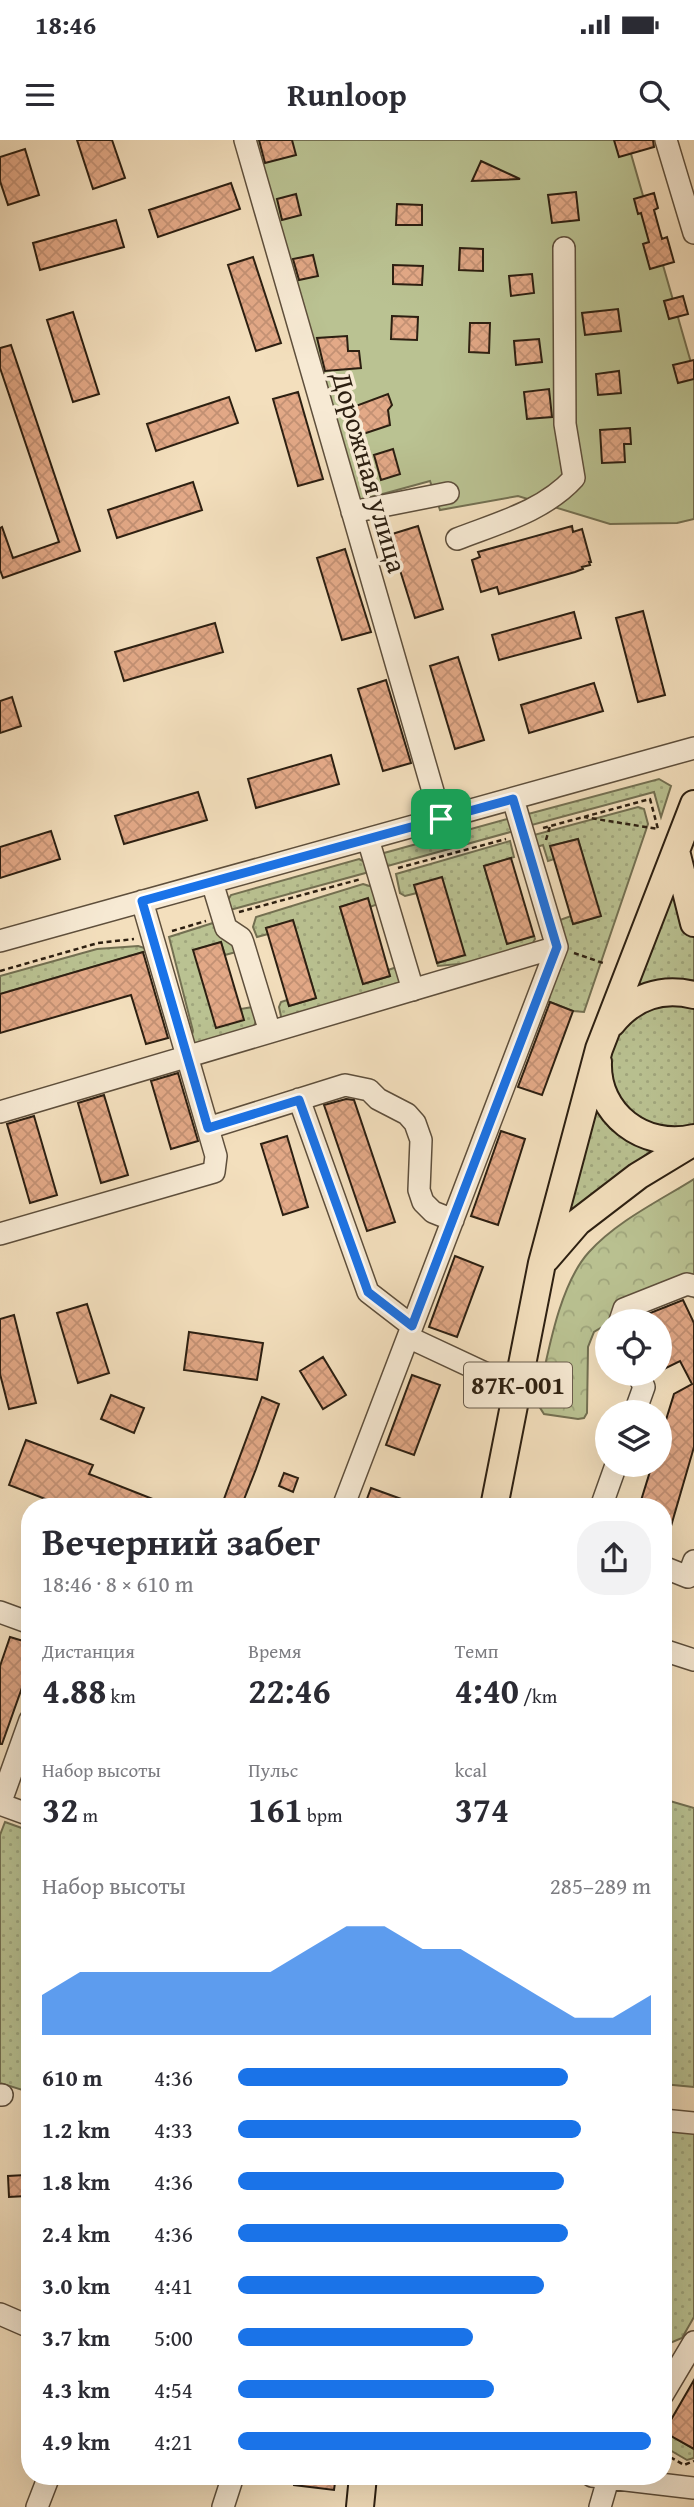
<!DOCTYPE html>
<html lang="ru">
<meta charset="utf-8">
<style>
body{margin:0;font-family:"Gentium Book Plus",serif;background:#f2f2f3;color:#2b2b33;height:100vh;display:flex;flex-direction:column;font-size:26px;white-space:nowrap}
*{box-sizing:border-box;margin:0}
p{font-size:23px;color:#7c7c81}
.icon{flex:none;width:38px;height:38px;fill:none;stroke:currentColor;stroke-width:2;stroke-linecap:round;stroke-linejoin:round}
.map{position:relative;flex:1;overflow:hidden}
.sheet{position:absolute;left:21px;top:1358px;width:651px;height:987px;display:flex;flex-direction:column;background:#fff;border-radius:28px;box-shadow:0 7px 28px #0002}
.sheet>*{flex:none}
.controls{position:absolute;left:595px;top:1169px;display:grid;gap:14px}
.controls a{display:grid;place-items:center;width:77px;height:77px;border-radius:50%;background:#fff;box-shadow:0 7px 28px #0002;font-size:35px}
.pin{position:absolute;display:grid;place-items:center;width:60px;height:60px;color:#fff;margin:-30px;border-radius:14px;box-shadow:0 4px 10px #0006}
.round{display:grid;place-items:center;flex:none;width:74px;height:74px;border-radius:28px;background:#f2f2f3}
.summary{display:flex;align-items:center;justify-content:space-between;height:119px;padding:0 21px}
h1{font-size:38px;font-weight:800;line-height:52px}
.figures{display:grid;grid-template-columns:repeat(3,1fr);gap:10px;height:119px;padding:7px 21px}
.figures div{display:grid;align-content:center}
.figures b{font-size:35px;font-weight:800}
.figures small{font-size:19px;font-weight:400}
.figures p{font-size:19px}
.chart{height:196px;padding:14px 21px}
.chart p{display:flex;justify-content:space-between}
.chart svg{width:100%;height:126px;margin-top:7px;fill:#1a73e8;opacity:.7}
ul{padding:0 21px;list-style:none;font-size:23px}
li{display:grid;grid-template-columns:112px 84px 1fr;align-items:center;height:52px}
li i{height:18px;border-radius:9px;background:#1a73e8}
.status{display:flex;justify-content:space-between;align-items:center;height:49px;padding:0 35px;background:#fff;direction:ltr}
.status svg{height:19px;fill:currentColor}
header{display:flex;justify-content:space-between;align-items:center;height:91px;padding:0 21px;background:#fff;font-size:32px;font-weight:800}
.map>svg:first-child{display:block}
.grass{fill:url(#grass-dots);stroke:#737052;stroke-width:2}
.forest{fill:url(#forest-crowns);stroke:#737052;stroke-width:2}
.garden{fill:#bac292;stroke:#737052;stroke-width:2}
.building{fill:url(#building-cross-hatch);stroke:#2c1f11;stroke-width:2}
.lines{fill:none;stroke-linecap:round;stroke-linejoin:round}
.minor-casing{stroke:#5e4f3c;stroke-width:24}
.major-casing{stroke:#2c1f11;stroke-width:30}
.path{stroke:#2c1f11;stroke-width:2.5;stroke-dasharray:5 3.5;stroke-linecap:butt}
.minor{stroke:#f7ead4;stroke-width:21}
.major{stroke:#f3dfbd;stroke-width:26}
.route-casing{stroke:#fff;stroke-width:14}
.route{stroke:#1a73e8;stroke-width:9}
.labels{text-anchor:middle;stroke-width:7;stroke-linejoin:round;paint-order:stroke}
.shield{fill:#f7ead4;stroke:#695c4c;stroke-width:2}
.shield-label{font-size:26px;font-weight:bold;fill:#2c1f11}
.street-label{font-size:28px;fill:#2c1f11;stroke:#f7ead4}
</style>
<div class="status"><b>18:46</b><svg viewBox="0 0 49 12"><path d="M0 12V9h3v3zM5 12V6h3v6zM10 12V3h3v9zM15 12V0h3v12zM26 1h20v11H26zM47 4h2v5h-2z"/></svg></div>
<header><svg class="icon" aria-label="menu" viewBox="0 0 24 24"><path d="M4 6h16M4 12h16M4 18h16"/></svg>Runloop<svg class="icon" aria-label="search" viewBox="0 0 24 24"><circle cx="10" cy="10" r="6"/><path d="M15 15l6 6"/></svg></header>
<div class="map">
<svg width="694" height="2367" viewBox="0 0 694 2367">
<defs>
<pattern id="grass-dots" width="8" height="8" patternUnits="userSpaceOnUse" patternTransform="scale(1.75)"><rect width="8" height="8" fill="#bac292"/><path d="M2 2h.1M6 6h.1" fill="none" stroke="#a0a67d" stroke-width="1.8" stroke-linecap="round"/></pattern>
<pattern id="forest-crowns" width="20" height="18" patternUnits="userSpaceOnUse" patternTransform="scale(1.75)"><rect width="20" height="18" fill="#bac292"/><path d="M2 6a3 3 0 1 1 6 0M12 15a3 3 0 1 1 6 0" fill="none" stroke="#a0a67d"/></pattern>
<pattern id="building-cross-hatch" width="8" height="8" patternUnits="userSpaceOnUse" patternTransform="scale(1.75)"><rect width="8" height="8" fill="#e3a987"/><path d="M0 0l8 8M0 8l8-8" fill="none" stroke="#c39174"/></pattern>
</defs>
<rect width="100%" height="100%" fill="#f3dfbd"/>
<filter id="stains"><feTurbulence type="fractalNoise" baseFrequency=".00286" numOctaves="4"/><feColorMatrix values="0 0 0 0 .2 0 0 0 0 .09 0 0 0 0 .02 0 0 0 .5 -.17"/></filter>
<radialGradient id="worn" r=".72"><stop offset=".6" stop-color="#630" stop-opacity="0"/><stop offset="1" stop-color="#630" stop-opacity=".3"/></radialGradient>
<path class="grass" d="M 659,639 L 671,646 L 661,677 L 654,652 L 528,686 L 528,674 Z
M 638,667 L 644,669 L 648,684 L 584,872 L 573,871 L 547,861 L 560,780 L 571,776 L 574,784 L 600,776 L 578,699 L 551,706 L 554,719 L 548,721 L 543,705 L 533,708 L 534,695 Z
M 507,679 L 511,681 L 514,691 L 384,727 L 382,714 L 384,713 Z
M 510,701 L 514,717 L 484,726 L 507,803 L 534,796 L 535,799 L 532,805 L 479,822 L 438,826 L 437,823 L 464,815 L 417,753 L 405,756 L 400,753 L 396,734 Z
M 359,719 L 365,722 L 369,732 L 230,770 L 228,760 L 231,755 Z
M 674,732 L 694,794 L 694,849 L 621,865 Z
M 363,744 L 373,747 L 378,764 L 370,767 L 367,759 L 340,767 L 363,844 L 390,836 L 388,830 L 397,827 L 402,843 L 282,881 L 279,867 L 281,862 L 287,860 L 289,866 L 316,858 L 293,781 L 266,788 L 268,794 L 257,797 L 253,787 L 256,777 Z
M 213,783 L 233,801 L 236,812 L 225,815 L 221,802 L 194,810 L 241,869 L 253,867 L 257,879 L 251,893 L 194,909 L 190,899 L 193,891 L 169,797 Z
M 138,806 L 151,810 L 0,854 L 0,836 L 97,809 Z
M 671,864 L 694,867 L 694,987 L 662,990 L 626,969 L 611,940 L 610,917 L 620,891 L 627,883 L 650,868 Z
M 595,965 C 609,988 626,1003 653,1009 L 564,1080 Z
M 663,1659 L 694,1668 L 694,1947 L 663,1944 Z
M 5,1682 L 30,1691 L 30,1956 L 26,1951 L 0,1943 L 0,1695 Z
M 663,1989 L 694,1990 L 694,2177 L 682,2198 L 663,2206 Z
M 664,2292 L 694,2309 L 694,2318 L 687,2320 L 663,2306 Z"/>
<path class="forest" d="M 694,1039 L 694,1158 L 687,1143 L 612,1181 L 607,1181 L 607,1184 L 594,1192 L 588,1207 L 587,1273 L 584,1278 L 578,1279 L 544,1274 L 537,1263 C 547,1219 558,1146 589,1112 C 617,1081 659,1061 694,1039 Z"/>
<path class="garden" d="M 252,0 L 627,0 L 694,233 L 694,379 L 677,383 L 610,384 L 518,356 L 440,370 L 430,341 L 357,361 Z"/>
<path class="building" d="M 77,0 L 112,0 L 125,38 L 93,49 Z
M 259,0 L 292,0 L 296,15 L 265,23 Z
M 614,0 L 653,0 L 654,7 L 619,17 Z
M 25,9 L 39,55 L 8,65 L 0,41 L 0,17 Z
M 481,21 L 520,39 L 472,41 Z
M 231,43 L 240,69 L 158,97 L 149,70 Z
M 576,52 L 579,80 L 552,83 L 548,55 Z
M 654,53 L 658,68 L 654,70 L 662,99 L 667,97 L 674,122 L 650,129 L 643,104 L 649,102 L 641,73 L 638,74 L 634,59 Z
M 296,54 L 301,75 L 282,80 L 277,59 Z
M 397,64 L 422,65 L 422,85 L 396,85 Z
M 116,80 L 124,107 L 40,130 L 33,103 Z
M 460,108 L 483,109 L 483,131 L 459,130 Z
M 313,115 L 318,136 L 299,140 L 293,119 Z
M 253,117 L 281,203 L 256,211 L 228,125 Z
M 393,125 L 423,126 L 422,145 L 393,144 Z
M 532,134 L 534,153 L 511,156 L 509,136 Z
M 683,156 L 688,174 L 669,179 L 664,161 Z
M 618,169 L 621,191 L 585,195 L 582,173 Z
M 73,172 L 99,254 L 73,262 L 47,180 Z
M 392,176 L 418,177 L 417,200 L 391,199 Z
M 470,183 L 490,183 L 489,213 L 469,212 Z
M 347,196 L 348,211 L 359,211 L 361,228 L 325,231 L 317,198 Z
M 539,199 L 542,222 L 516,225 L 514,201 Z
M 11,205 L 80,411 L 3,438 L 0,430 L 0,388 L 2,387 L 13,418 L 59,402 L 0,228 L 0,208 Z
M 694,220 L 694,239 L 678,243 L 673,225 Z
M 619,231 L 621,253 L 598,255 L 596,234 Z
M 549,249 L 552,277 L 527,279 L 524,252 Z
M 298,252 L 323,339 L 298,346 L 273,259 Z
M 388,254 L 392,265 L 388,270 L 390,285 L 363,294 L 353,267 Z
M 229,257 L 238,283 L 156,311 L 147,284 Z
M 630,288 L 631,304 L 624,304 L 625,322 L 602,323 L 600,290 Z
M 393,309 L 400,334 L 381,340 L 374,315 Z
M 193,342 L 202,370 L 117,398 L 108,370 Z
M 418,386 L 443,469 L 415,478 L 389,395 Z
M 572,386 L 573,392 L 582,389 L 591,422 L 589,422 L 590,425 L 582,427 L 583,429 L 575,432 L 499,454 L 497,447 L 481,452 L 472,420 L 480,417 L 478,412 Z
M 345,409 L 371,492 L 342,500 L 317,418 Z
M 643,471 L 665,555 L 638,562 L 616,478 Z
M 574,472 L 581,498 L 499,520 L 492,495 Z
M 215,483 L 223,512 L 124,541 L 115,512 Z
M 458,517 L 484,600 L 455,609 L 430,526 Z
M 386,540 L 411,623 L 383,631 L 358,549 Z
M 594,543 L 603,571 L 529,593 L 521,565 Z
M 12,557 L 21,586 L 0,593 L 0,561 Z
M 331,615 L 339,644 L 256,668 L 248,639 Z
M 198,652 L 207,680 L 124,704 L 115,676 Z
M 51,691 L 60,719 L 0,738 L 0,707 Z
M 578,699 L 601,776 L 573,784 L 550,706 Z
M 511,718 L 534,796 L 507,804 L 484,726 Z
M 442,737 L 465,815 L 437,823 L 414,745 Z
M 368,758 L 390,836 L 363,844 L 340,767 Z
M 293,780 L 316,858 L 289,866 L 266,788 Z
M 221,802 L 244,880 L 216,888 L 193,810 Z
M 143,812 L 168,898 L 146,904 L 131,855 L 0,893 L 0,854 Z
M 550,862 L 573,871 L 542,955 L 518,947 Z
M 178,933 L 198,1001 L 171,1009 L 151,941 Z
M 104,955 L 128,1035 L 101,1043 L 78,963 Z
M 346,959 L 354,960 L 395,1082 L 367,1091 L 324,965 Z
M 34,976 L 57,1055 L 30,1063 L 7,984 Z
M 501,991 L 525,999 L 498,1085 L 471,1076 Z
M 287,996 L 308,1067 L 283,1075 L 261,1004 Z
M 455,1116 L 483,1127 L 457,1197 L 429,1187 Z
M 683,1160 L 694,1183 L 694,1307 L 667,1400 L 663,1400 L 663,1367 L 639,1367 L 652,1325 L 660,1325 L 660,1282 L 665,1283 L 674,1254 L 692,1244 L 680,1221 L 660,1231 L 660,1181 L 634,1181 L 635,1179 Z
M 87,1164 L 109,1233 L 78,1243 L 57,1173 Z
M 14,1175 L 36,1263 L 9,1269 L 0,1234 L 0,1179 Z
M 189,1192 L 263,1203 L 257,1240 L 184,1230 Z
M 323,1217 L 346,1255 L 323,1269 L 300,1231 Z
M 412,1235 L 440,1245 L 414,1315 L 386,1305 Z
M 111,1255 L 144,1268 L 134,1293 L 101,1279 Z
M 262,1257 L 279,1264 L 256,1329 L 241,1367 L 221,1367 Z
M 26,1300 L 93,1325 L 89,1334 L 173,1367 L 87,1367 L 78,1363 L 75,1367 L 66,1367 L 9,1345 Z
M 284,1333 L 298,1338 L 293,1352 L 279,1346 Z
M 371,1348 L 418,1365 L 418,1367 L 364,1367 Z
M 10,1497 L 30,1503 L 30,1525 L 2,1604 L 0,1604 L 0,1526 Z
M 25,2035 L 26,2056 L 9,2057 L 8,2036 Z
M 694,2240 L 694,2309 L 664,2292 Z
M 294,2336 L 336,2336 L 334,2350 L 294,2345 Z"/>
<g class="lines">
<g class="minor-casing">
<path id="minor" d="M 245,0 L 441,679
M 666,0 L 694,93
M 352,372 L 448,353
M 457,399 C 498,383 544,371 574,338 L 565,284 L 564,108
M 368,699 L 413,850
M 212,742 L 226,788 L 241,798 L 243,803 L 270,892
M 0,801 L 694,608
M 299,959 L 368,1152 L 412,1186
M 0,972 L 557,807
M 208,988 L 345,945 L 369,950 L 378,959 L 407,974 L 415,983 L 421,1000 L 419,1050 L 423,1062 L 433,1072 L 453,1080
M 0,1094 L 214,1032 L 216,1016 L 142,761
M 620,1181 L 624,1169 L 687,1144 L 694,1146
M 408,1197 L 517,1248
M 635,1272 L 644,1247 L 638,1234
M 343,1367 L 557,807 L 513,659
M 601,1367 L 616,1325
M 663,1427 L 688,1437 L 694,1421
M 0,1472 L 30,1483
M 663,1510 L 694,1520
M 30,1580 L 0,1664 L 30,1675
M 0,1955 L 2,1955
M 663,1980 L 694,1983
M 0,2174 L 30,2187
M 663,2254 L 694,2202
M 592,2336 L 694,2348
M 37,2367 L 49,2336
M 223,2367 L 233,2336
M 600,2367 L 609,2336"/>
</g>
<g class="major-casing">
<path id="major" d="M 676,711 L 694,783
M 612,883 C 633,857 661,847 694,855
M 598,922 C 596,974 644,1010 694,998
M 546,1119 L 578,1082 L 638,1036 L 694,1002
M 494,1367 L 542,1123 L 599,909 L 694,664
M 360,2367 L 363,2336"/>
</g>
<path class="path" d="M 543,688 L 650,659 L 658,689 L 584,677
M 546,700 L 550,686
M 398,728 L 506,699
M 239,772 L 361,739
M 172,791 L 206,781
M 574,813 L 603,823
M 0,831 L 98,803 L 134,799
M 663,2313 L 684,2325 L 694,2321"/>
<use href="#minor" class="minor"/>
<use href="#major" class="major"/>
</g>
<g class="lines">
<g class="route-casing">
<path id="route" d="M 513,659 L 557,807 L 412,1186 L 368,1152 L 299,960 L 208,988 L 142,761 Z"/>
</g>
<use href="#route" class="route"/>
</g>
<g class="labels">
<rect class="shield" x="464" y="1222.5" width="108" height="45" rx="5"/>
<g class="shield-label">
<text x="518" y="1254">87К-001</text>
</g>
<g class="street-label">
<text transform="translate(370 332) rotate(74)" y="10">Дорожная улица</text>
</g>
</g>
<rect width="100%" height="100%" filter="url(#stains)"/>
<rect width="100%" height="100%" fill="url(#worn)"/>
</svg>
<div class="controls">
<a><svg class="icon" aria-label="locate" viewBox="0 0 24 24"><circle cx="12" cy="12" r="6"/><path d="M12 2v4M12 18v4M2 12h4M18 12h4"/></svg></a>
<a><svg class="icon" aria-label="layers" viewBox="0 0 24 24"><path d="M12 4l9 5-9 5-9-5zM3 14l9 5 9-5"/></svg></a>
</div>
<div class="pin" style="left:441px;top:679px;background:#1e9e55"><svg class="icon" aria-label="arrive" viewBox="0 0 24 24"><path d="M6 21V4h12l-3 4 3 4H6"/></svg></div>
<section class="sheet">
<div class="summary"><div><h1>Вечерний забег</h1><p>18:46 · 8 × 610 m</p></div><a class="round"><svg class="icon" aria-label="share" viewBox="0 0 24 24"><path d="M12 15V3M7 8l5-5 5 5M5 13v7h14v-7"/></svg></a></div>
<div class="figures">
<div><p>Дистанция</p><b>4.88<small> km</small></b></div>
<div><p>Время</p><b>22:46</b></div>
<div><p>Темп</p><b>4:40<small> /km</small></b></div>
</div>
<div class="figures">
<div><p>Набор высоты</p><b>32<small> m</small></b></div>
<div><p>Пульс</p><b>161<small> bpm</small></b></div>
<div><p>kcal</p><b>374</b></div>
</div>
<div class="chart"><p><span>Набор высоты</span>285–289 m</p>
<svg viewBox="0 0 160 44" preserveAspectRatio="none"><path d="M0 44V30L10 22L20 22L30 22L40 22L50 22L60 22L70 14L80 6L90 6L100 14L110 14L120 22L130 30L140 38L150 38L160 30V44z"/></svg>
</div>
<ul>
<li><b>610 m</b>4:36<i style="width:80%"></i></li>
<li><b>1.2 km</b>4:33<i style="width:83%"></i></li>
<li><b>1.8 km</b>4:36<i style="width:79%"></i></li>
<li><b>2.4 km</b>4:36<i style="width:80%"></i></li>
<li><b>3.0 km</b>4:41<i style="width:74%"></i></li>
<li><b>3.7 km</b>5:00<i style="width:57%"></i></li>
<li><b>4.3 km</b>4:54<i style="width:62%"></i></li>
<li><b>4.9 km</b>4:21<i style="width:100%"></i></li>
</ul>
</section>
</div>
